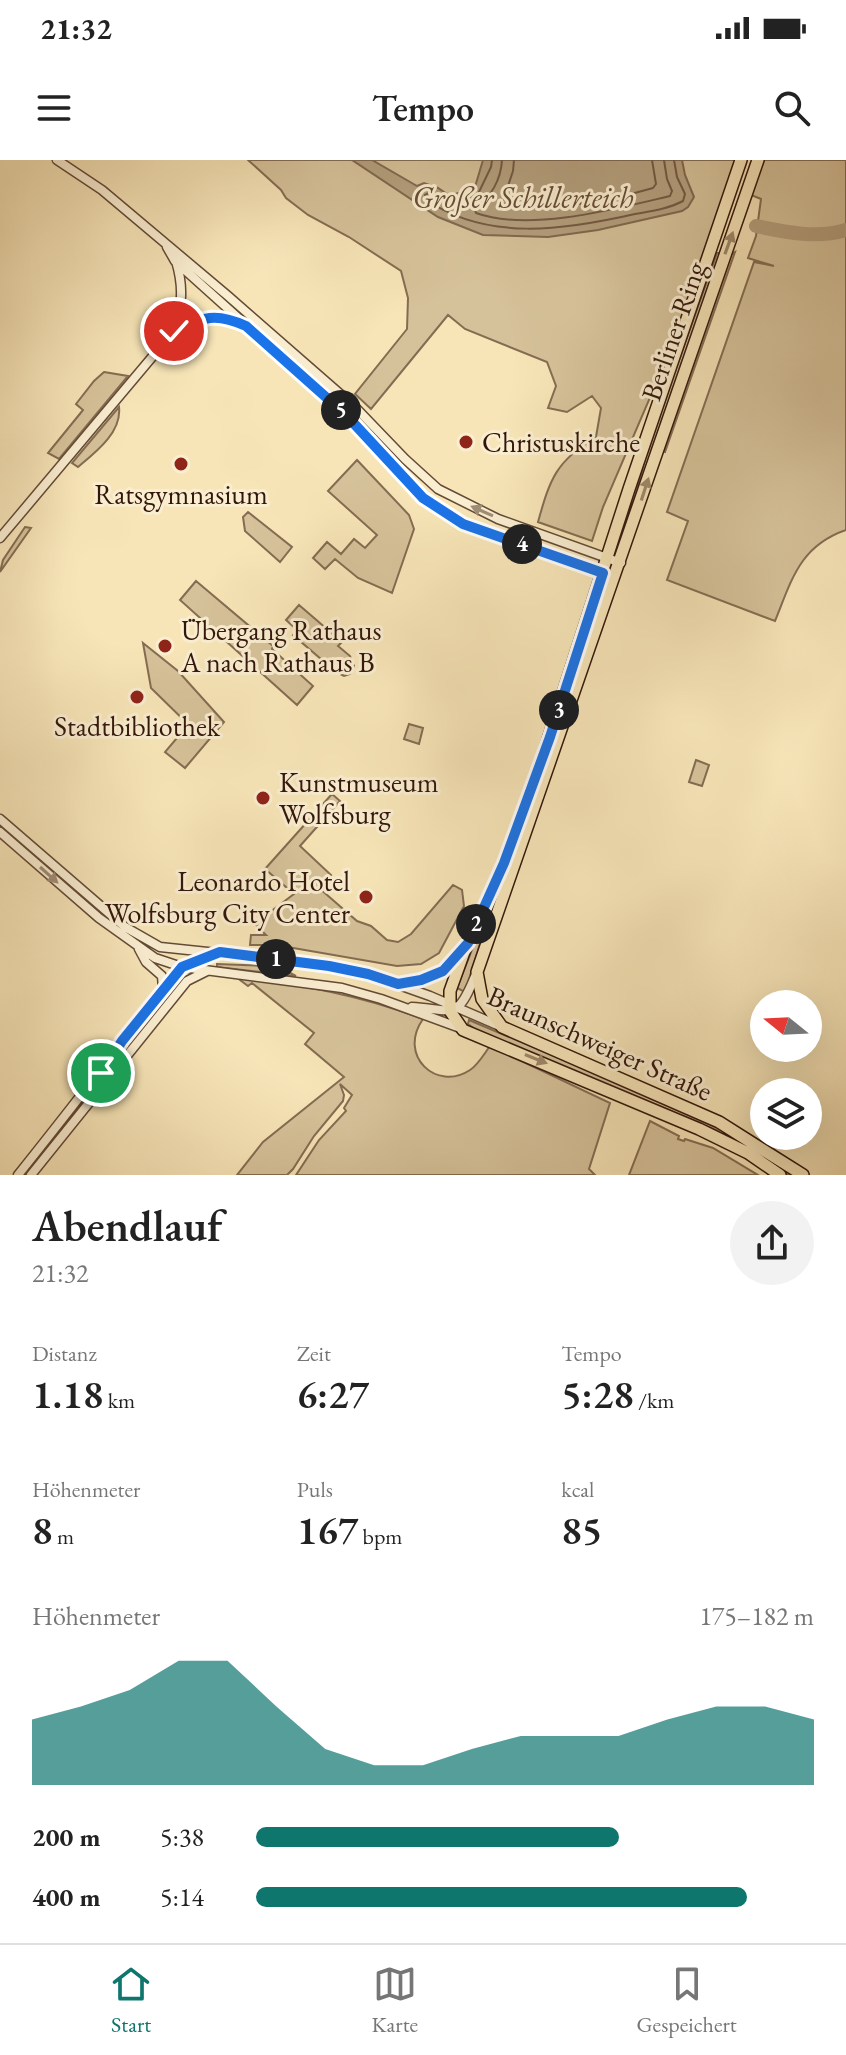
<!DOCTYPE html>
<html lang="de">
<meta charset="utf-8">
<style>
body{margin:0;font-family:"EB Garamond",serif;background:#f2f2f2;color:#222;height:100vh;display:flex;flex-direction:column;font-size:30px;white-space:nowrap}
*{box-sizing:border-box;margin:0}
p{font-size:26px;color:#767676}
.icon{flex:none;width:44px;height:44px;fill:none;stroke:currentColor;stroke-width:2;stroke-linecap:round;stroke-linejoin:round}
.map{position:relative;height:1015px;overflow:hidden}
.sheet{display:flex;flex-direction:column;background:#fff;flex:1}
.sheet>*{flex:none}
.needle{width:52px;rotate:288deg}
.tools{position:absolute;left:750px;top:830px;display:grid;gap:16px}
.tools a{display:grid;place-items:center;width:72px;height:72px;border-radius:50%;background:#fff;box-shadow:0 8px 32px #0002;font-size:40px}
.pin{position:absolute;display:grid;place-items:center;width:68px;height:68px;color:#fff;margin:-34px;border:4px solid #fff;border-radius:50%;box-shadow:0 2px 8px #0007}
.km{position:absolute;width:40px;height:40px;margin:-20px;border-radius:50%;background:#222;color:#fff;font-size:22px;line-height:40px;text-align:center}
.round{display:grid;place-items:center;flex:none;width:84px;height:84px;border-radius:42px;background:#f2f2f2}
.headline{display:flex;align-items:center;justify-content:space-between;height:136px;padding:0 32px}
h1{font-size:44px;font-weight:600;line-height:60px}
.stats{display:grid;grid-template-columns:repeat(3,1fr);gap:12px;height:136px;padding:8px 32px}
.stats div{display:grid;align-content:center}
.stats b{font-size:40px;font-weight:600}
.stats small{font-size:22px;font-weight:400}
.stats p{font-size:22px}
.chart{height:224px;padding:16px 32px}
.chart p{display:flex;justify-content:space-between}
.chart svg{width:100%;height:144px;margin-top:8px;fill:#0f766e;opacity:.7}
ul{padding:0 32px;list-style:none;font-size:26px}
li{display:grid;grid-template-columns:128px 96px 1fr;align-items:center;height:60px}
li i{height:20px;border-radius:10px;background:#0f766e}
.status{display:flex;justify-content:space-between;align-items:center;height:56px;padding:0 40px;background:#fff;direction:ltr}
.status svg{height:22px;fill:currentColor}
header{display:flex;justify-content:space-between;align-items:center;height:104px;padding:0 32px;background:#fff;font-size:36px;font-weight:600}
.dock{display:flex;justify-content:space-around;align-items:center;height:112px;border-top:2px solid #e0e0e0;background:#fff;font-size:22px;color:#767676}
.dock a{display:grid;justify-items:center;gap:4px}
.dock .active{color:#0f766e}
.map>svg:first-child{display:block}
.green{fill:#d6c29a;stroke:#846c52;stroke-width:2}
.water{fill:#b49f7d;stroke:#80684f;stroke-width:2}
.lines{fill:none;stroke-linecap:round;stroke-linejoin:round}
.shore{stroke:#735a44;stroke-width:2}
.river{stroke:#b49f7d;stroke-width:14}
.minor-casing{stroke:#634a36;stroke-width:11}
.major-casing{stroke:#32160a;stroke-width:14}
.minor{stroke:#faeed1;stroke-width:8}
.major{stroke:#f7e5b8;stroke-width:11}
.oneway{fill:#9e886a}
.oneway2{fill:#a08d77}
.route-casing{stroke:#fff;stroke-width:16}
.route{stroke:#1a73e8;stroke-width:10}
.poi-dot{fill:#8f2418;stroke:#faeed1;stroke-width:3}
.labels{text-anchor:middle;stroke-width:6;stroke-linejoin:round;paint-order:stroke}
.street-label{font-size:28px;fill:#32160a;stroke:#faeed1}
.poi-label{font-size:28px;fill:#32160a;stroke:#faeed1;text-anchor:start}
.water-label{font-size:30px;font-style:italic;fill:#664d38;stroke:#faeed1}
</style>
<div class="status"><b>21:32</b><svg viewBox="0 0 49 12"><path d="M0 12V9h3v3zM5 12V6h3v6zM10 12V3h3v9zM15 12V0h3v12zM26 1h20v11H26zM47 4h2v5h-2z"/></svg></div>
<header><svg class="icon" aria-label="menu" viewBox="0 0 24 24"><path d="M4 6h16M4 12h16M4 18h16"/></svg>Tempo<svg class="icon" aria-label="search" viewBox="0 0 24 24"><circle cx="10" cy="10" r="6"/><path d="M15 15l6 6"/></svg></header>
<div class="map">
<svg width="846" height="1015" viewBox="0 0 846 1015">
<rect width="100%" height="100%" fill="#f7e5b8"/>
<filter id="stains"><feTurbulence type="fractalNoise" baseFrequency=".0025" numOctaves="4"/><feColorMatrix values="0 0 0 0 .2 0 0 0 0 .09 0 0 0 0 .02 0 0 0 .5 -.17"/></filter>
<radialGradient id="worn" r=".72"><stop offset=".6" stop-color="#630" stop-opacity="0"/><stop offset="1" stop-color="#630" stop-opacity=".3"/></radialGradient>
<path class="green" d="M 248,0 L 736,0 L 673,184 L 603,347 L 592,381 L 538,362 C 550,319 556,301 596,277 L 601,248 L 592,236 L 567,252 L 548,248 L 556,226 L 547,202 L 465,169 L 448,155 L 371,249 L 355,234 L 407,169 L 408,138 L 401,111 L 349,77 L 308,55 L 286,38 L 281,30 Z
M 764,0 L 846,0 L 846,370 C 800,386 792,419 775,461 L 667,420 L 688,361 L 667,352 L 754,102 L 774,106 L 748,98 L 756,76 L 761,39 L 751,35 Z
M 735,92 L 665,292 L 662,290 L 730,95 Z
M 717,93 L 721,93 L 624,380 L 648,287 Z
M 104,212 L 128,216 L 59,299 L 48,293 L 83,250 L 76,244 L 94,221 Z
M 119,247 C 122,272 96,292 78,307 L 72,303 Z
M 357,300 L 409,355 L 414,369 L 392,433 L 358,418 L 335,399 L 325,409 L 313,398 L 327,382 L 341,394 L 354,379 L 365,388 L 377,375 L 328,331 Z
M 248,352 L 292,387 L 280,402 L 245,371 L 243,357 Z
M 25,367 L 31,368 L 0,412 L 3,400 Z
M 196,421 L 273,486 L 272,489 L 313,526 L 297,545 L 180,440 Z
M 299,445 L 342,482 L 338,486 L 350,496 L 354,506 L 350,514 L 344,516 L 336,512 L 293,475 L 297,470 L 286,460 Z
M 143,483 L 178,511 L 224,562 L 185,608 L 165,592 L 182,572 L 189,578 L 195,571 L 151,528 Z
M 409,564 L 423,568 L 419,584 L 404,579 Z
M 696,600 L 709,605 L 702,626 L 689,622 Z
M 332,634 L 340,641 L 300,686 L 331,715 L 319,728 L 357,761 L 371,766 L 387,780 L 398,782 L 411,774 L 453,725 L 462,730 L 464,746 L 439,793 L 421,804 L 397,806 L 276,785 L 250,785 L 251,775 L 266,775 L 256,765 L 266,755 L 294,734 L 265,709 Z
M 490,744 L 492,745 L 465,832 L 457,828 Z
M 217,804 L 291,807 L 289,812 L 296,816 L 217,807 Z
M 236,817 C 303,825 360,835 423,859 C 397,896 437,932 470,910 C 478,905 484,894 490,886 L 610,943 L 589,1009 L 595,1015 L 296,1015 L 319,980 L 346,951 L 344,948 L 352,935 L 340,924 L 344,935 L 343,941 L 314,976 L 293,1009 L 287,1015 L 237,1015 L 263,982 L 344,917 L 305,884 L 314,873 L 252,823 L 248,826 Z
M 469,860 L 717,965 L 796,1015 L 788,1015 L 716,970 L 476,870 L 468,864 Z
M 650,961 L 679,976 L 678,979 L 684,981 L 685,979 L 713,988 L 758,1015 L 629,1015 Z"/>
<path class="water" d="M 352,0 L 372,0 L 417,26 L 424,23 L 438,28 L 450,36 L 475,27 L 483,0 L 682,0 L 685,15 L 694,37 L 688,47 L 682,51 L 598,70 L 548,77 L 483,75 L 438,57 Z"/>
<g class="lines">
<path class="shore" d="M 492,0 L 491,7 L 478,34 L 451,43 L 429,33 L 425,35 L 425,39 C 487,82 565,70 635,54 C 651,51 668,49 683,41 L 685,34 L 677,17 L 674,0
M 502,0 C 501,19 491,39 474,47 L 476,53 C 529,72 615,49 670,36 L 672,31 L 667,19 L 664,0
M 514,0 L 513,11 L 502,44 C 535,56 619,38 653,28 L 656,24 L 652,0"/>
<path class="river" d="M 756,66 C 785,72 817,79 846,70"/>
<g class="minor-casing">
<path id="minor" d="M 57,0 L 102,30 L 228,136 L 355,247 L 405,299 L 438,329 L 498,359 L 621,403
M 167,87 L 175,101 L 346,255 L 423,338 L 463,364 L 606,414
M 174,171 C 198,160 215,152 241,163
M 0,378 L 174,171 C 182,145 184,128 176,101
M 0,659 L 125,767 L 160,787 L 293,801 L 368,814 L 430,836 L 502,867
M 0,672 L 99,758 L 155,798 L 182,807 L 342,828 L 381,839 L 463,869
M 139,789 L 146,802 L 162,816 L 163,829
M 399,824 C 436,818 440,814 464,787
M 412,847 C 455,850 457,861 476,814
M 18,1015 C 71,949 122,882 175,815 L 182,807 L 215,794
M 31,1015 L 187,821 L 207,811"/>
</g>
<g class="major-casing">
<path id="major" d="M 741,0 L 629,329 L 537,614 L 504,703 L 468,781 L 450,831 L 450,851 L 463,870 L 699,969 L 748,993 L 780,1015
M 758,0 C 666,271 573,542 477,812 L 482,839 L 502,867 L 719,962 L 803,1015"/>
</g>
<use href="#minor" class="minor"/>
<use href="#major" class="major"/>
</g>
<defs><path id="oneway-solid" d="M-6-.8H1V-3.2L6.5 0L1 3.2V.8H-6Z" transform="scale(2)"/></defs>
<g class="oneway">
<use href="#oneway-solid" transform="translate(729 83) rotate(-70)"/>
<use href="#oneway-solid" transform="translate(645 329) rotate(-72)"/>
<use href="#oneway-solid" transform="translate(536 899) rotate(22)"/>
</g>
<g class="oneway2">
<use href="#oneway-solid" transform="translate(482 351) rotate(-156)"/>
<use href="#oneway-solid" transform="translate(49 715) rotate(42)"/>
</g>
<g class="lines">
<g class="route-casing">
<path id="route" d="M 101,913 L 122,881 L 182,807 L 220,792 L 329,806 L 368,814 L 398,824 L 421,820 L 443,811 L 468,783 L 504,703 L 550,577 L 603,413 L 463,364 L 423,338 L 346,255 L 246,166 C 215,152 204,157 174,171"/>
</g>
<use href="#route" class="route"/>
</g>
<g class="poi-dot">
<circle cx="466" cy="282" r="8"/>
<circle cx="181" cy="304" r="8"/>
<circle cx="165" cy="486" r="8"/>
<circle cx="137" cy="537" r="8"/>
<circle cx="263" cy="638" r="8"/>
<circle cx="366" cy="737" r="8"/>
</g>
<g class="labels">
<g class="street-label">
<text transform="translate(673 171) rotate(-71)" y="10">Berliner Ring</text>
<text transform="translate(600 883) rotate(24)" y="10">Braunschweiger Straße</text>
</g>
<g class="poi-label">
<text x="482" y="292">Christuskirche</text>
<text x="181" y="344" text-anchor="middle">Ratsgymnasium</text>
<text x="181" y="480">Übergang Rathaus<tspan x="181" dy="32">A nach Rathaus B</tspan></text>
<text x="137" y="576" text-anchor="middle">Stadtbibliothek</text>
<text x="279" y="632">Kunstmuseum<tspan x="279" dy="32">Wolfsburg</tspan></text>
<text x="350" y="731" text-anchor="end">Leonardo Hotel<tspan x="350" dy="32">Wolfsburg City Center</tspan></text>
</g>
<g class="water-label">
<text x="523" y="48">Großer Schillerteich</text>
</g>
</g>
<rect width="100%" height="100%" filter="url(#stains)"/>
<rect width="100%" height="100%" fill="url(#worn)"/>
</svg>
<div class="tools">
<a><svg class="needle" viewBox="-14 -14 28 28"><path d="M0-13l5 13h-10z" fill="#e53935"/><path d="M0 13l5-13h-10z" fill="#767676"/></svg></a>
<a><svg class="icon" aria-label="layers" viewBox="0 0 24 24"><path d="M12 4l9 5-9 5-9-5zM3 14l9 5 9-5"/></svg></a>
</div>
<div class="pin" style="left:101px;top:913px;background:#1e9e55"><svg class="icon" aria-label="arrive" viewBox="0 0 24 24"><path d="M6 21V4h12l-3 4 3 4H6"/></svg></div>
<div class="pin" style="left:174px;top:171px;background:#d93025"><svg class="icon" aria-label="check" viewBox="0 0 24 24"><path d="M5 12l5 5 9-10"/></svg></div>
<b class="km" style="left:276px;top:799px">1</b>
<b class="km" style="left:476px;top:764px">2</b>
<b class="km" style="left:559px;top:550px">3</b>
<b class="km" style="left:522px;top:384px">4</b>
<b class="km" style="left:341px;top:250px">5</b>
</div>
<section class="sheet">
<div class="headline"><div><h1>Abendlauf</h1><p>21:32</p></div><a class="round"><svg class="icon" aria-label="share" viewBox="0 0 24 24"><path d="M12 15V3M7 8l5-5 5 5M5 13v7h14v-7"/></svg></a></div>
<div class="stats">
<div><p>Distanz</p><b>1.18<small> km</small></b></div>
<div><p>Zeit</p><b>6:27</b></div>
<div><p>Tempo</p><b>5:28<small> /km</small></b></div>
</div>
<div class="stats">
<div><p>Höhenmeter</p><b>8<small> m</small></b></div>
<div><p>Puls</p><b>167<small> bpm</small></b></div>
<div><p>kcal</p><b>85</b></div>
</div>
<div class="chart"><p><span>Höhenmeter</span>175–182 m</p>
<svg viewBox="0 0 160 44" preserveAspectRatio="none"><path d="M0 44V24L10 20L20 15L30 6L40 6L50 20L60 33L70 38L80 38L90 33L100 29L110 29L120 29L130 24L140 20L150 20L160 24V44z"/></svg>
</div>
<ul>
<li><b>200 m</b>5:38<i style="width:65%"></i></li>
<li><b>400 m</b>5:14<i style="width:88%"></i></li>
</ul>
</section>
<nav class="dock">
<a class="active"><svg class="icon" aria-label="home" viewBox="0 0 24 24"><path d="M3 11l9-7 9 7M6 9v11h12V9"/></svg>Start</a>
<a><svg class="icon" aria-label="map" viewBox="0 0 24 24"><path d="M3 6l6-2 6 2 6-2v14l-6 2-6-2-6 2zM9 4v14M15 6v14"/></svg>Karte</a>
<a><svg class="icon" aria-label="saved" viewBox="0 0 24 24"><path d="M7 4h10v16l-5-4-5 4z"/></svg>Gespeichert</a>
</nav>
